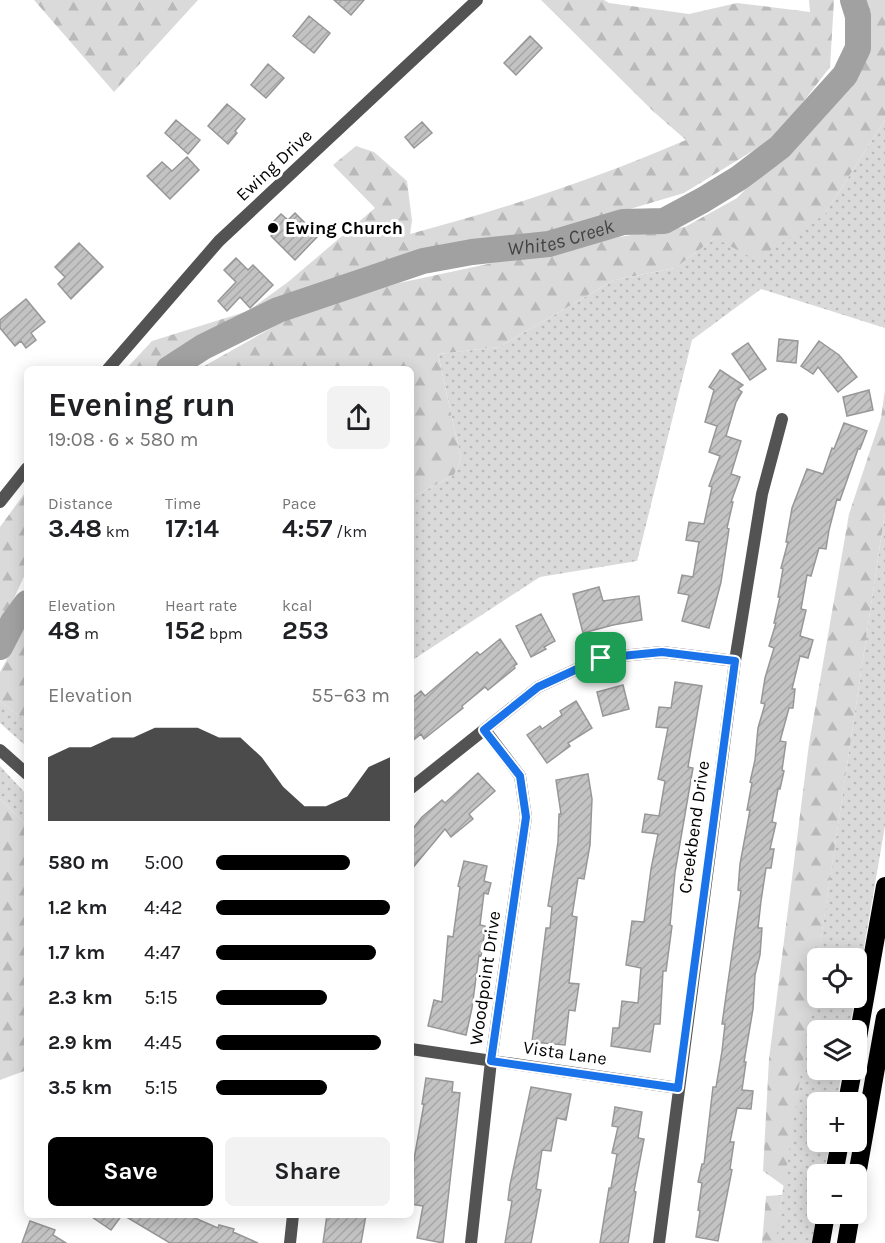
<!DOCTYPE html>
<meta charset="utf-8">
<style>
body{margin:0;font-family:Karla,sans-serif;background:#f2f2f2;color:#202124;height:100vh;display:flex;flex-direction:column;font-size:22px;white-space:nowrap}
*{box-sizing:border-box;margin:0}
p{font-size:20px;color:#757577}
.icon{flex:none;width:33px;height:33px;fill:none;stroke:currentColor;stroke-width:2;stroke-linecap:round;stroke-linejoin:round}
.map{position:relative;flex:1;overflow:hidden}
.details{position:absolute;left:24px;top:366px;width:390px;height:852px;display:flex;flex-direction:column;background:#fff;border-radius:9px;box-shadow:0 3px 15px #0003}
.details>*{flex:none}
.buttons{position:absolute;left:807px;top:948px;display:grid;gap:12px}
.buttons a{display:grid;place-items:center;width:60px;height:60px;border-radius:9px;background:#fff;box-shadow:0 3px 15px #0003;font-size:30px}
.pin{position:absolute;display:grid;place-items:center;width:51px;height:51px;color:#fff;margin:-26px;border-radius:12px;box-shadow:0 3px 9px #0006}
.round{display:grid;place-items:center;flex:none;width:63px;height:63px;border-radius:9px;background:#f2f2f2}
.overview{display:flex;align-items:center;justify-content:space-between;height:102px;padding:0 24px}
h1{font-size:33px;font-weight:700;line-height:45px}
.metrics{display:grid;grid-template-columns:repeat(3,1fr);gap:9px;height:102px;padding:6px 24px}
.metrics div{display:grid;align-content:center}
.metrics b{font-size:26px;font-weight:700}
.metrics small{font-size:16px;font-weight:400}
.metrics p{font-size:16px}
.chart{height:168px;padding:12px 24px}
.chart p{display:flex;justify-content:space-between}
.chart svg{width:100%;height:108px;margin-top:6px;fill:#000;opacity:.7}
.action{display:flex;gap:12px;margin-top:auto;padding:12px 24px}
.action a{flex:1;height:69px;border-radius:9px;background:#000;color:#fff;font-size:24px;font-weight:700;line-height:69px;text-align:center}
.action a+a{background:#f2f2f2;color:#202124}
ul{padding:0 24px;list-style:none;font-size:20px}
li{display:grid;grid-template-columns:96px 72px 1fr;align-items:center;height:45px}
li i{height:15px;border-radius:8px;background:#000}
.map>svg:first-child{display:block}
.grass{fill:url(#grass-dots)}
.forest{fill:url(#forest-firs)}
.lines{fill:none;stroke-linecap:round;stroke-linejoin:round}
.river{stroke:#a1a1a1;stroke-width:26}
.building{fill:url(#building-hatch);stroke:#979797;stroke-width:1.5}
.minor{stroke:#535353;stroke-width:12}
.tertiary{stroke:#535353;stroke-width:12}
.motorway{stroke:#000;stroke-width:18}
.route-casing{stroke:#fff;stroke-width:12}
.route{stroke:#1a73e8;stroke-width:8}
.poi-dot{fill:#000;stroke:#fff;stroke-width:2}
.labels{text-anchor:middle;stroke-width:6;stroke-linejoin:round;paint-order:stroke}
.street-label{font-size:18px;fill:#000;stroke:#fff}
.poi-label{font-size:18px;font-weight:bold;fill:#000;stroke:#fff;text-anchor:start}
.water-label{font-size:20px;font-style:italic;fill:#424242;stroke:#fff}
</style>
<div class="map">
<svg width="885" height="1243" viewBox="0 0 885 1243">
<defs>
<pattern id="grass-dots" width="8" height="8" patternUnits="userSpaceOnUse" patternTransform="scale(1.5)"><rect width="8" height="8" fill="#dadada"/><path d="M2 2h.1M6 6h.1" fill="none" stroke="#b9b9b9" stroke-width="1.8" stroke-linecap="round"/></pattern>
<pattern id="forest-firs" width="22" height="20" patternUnits="userSpaceOnUse" patternTransform="scale(1.5)"><rect width="22" height="20" fill="#dadada"/><path d="M5 1l3.5 6h-7zM16 11l3.5 6h-7z" fill="#b9b9b9"/></pattern>
<pattern id="building-hatch" width="6" height="6" patternUnits="userSpaceOnUse" patternTransform="scale(1.5)"><rect width="6" height="6" fill="#c3c3c3"/><path d="M-1 1l2-2M0 6l6-6M5 7l2-2" fill="none" stroke="#a6a6a6"/></pattern>
</defs>
<rect width="100%" height="100%" fill="#fff"/>
<path class="grass" d="M 885,120 L 885,328 L 761,289 L 692,340 L 637,561 L 540,577 L 411,661 L 411,498 L 454,475 L 461,459 L 438,354 L 499,347 L 614,280 L 675,268 L 715,238 L 824,215 Z
M 885,512 L 885,826 L 857,988 L 856,958 L 818,958 Z
M 0,701 L 27,722 L 27,747 L 0,723 Z
M 0,766 L 27,795 L 27,907 L 24,904 L 25,824 L 0,799 Z
M 817,960 L 818,998 L 855,998 L 849,1030 L 818,1030 L 818,1070 L 842,1070 L 837,1102 L 818,1102 L 818,1142 L 830,1142 L 824,1174 L 818,1174 L 817,1212 L 812,1243 L 775,1243 Z"/>
<path class="forest" d="M 34,0 L 198,0 L 114,92 Z
M 541,0 L 604,0 L 609,3 L 689,14 L 737,3 L 810,12 L 809,0 L 834,0 L 830,67 L 777,136 L 684,193 L 546,234 L 401,259 L 268,307 L 163,360 L 151,369 L 126,369 L 152,341 L 248,311 L 288,282 L 375,208 L 333,165 L 356,146 L 374,152 L 407,181 L 412,221 L 410,234 C 504,209 596,179 686,140 L 654,112 Z
M 863,0 L 885,0 L 885,120 L 824,215 L 756,260 L 715,238 L 675,268 L 614,280 L 499,347 L 438,354 L 461,459 L 454,475 L 411,498 L 411,369 L 199,369 L 289,318 L 399,283 L 599,240 L 685,227 L 737,198 L 817,117 L 854,69 L 869,22 Z
M 885,390 L 885,512 L 784,1186 L 763,1171 L 769,1059 L 809,744 L 849,514 L 881,418 Z
M 27,490 L 27,570 L 0,629 L 0,527 Z
M 27,622 L 27,722 L 0,701 L 0,672 Z
M 0,799 L 25,824 L 24,904 L 27,907 L 27,1070 L 0,1080 Z
M 782,1195 L 776,1243 L 762,1243 L 766,1196 Z"/>
<g class="lines">
<g class="river">
<path id="s1" d="M 169,369 L 203,347 L 278,310 L 423,261 L 472,252 L 549,244 L 623,222 L 664,221 L 703,200 L 739,178 L 780,147 L 845,75 L 858,48 L 858,16 L 853,0"/>
<path d="M 0,647 L 13,622 L 27,603"/>
</g>
</g>
<path class="building" d="M 334,0 L 364,0 L 351,15 Z
M 309,16 L 330,33 L 314,53 L 293,36 Z
M 530,36 L 542,48 L 516,75 L 504,63 Z
M 268,64 L 284,78 L 266,98 L 251,85 Z
M 227,104 L 245,119 L 235,131 L 237,133 L 228,144 L 208,126 Z
M 176,120 L 200,140 L 188,154 L 165,133 Z
M 422,122 L 432,133 L 414,148 L 405,137 Z
M 187,157 L 199,170 L 170,199 L 147,176 L 162,162 L 172,171 Z
M 295,213 L 318,236 L 295,260 L 271,236 L 279,228 L 273,222 L 281,214 L 288,220 Z
M 79,243 L 103,267 L 71,299 L 58,284 L 65,277 L 55,267 Z
M 236,258 L 248,270 L 253,265 L 273,285 L 250,308 L 240,297 L 227,311 L 218,301 L 236,282 L 224,270 Z
M 26,299 L 45,322 L 31,333 L 36,340 L 26,348 L 21,341 L 15,346 L 0,328 L 0,320 Z
M 779,339 L 798,341 L 796,363 L 777,361 Z
M 819,341 L 839,355 L 857,377 L 838,392 L 818,367 L 813,374 L 801,366 Z
M 748,343 L 766,369 L 750,380 L 732,354 Z
M 720,370 L 743,385 L 738,389 L 742,392 L 736,402 L 726,436 L 741,441 L 731,474 L 740,477 L 731,502 L 733,502 L 727,528 L 729,529 L 721,582 L 709,628 L 682,621 L 689,595 L 678,593 L 682,575 L 693,577 L 699,542 L 686,540 L 689,522 L 704,524 L 712,487 L 709,486 L 720,456 L 709,452 L 717,426 L 705,422 L 714,390 L 709,387 Z
M 869,390 L 873,410 L 847,416 L 843,397 Z
M 844,423 L 867,431 L 860,449 L 858,449 L 840,500 L 837,499 L 829,530 L 826,549 L 819,548 L 811,576 L 807,575 L 801,609 L 806,610 L 800,636 L 813,640 L 808,658 L 800,656 L 792,689 L 795,689 L 793,708 L 789,708 L 780,741 L 786,742 L 782,770 L 784,771 L 780,789 L 778,789 L 772,822 L 776,823 L 770,849 L 774,849 L 771,868 L 766,868 L 761,901 L 758,928 L 762,928 L 760,955 L 755,975 L 753,1009 L 744,1062 L 746,1062 L 742,1090 L 753,1091 L 751,1109 L 737,1108 L 730,1142 L 734,1142 L 730,1169 L 732,1170 L 718,1241 L 696,1237 L 700,1211 L 698,1210 L 702,1183 L 698,1182 L 702,1164 L 704,1164 L 713,1087 L 716,1087 L 722,1051 L 725,1024 L 722,1024 L 741,891 L 738,890 L 740,864 L 750,810 L 747,810 L 752,783 L 750,782 L 755,760 L 758,728 L 765,704 L 761,703 L 765,678 L 774,648 L 769,646 L 776,623 L 774,623 L 780,597 L 778,597 L 783,569 L 781,568 L 788,542 L 786,542 L 792,508 L 807,469 L 823,474 L 832,448 L 834,449 Z
M 599,587 L 603,601 L 639,596 L 642,620 L 613,625 L 583,633 L 573,594 Z
M 541,614 L 555,641 L 544,647 L 546,649 L 531,657 L 516,626 Z
M 500,639 L 517,664 L 514,666 L 515,668 L 488,690 L 485,687 L 462,706 L 463,708 L 424,739 L 421,734 L 411,742 L 411,699 L 421,691 L 425,696 L 477,652 L 480,655 Z
M 675,682 L 702,686 L 688,767 L 693,768 L 675,872 L 670,925 L 672,926 L 666,971 L 663,971 L 660,1024 L 654,1024 L 650,1052 L 611,1046 L 613,1028 L 619,1028 L 622,1001 L 638,1003 L 641,968 L 626,965 L 632,921 L 644,922 L 651,869 L 658,834 L 642,832 L 645,814 L 659,816 L 665,781 L 658,779 L 668,728 L 656,727 L 659,707 L 671,708 Z
M 623,685 L 629,709 L 603,716 L 597,692 Z
M 576,701 L 592,728 L 568,743 L 570,746 L 547,763 L 527,735 L 540,726 L 542,729 L 562,715 L 560,711 Z
M 478,773 L 495,791 L 469,814 L 473,819 L 451,837 L 445,829 L 411,870 L 411,831 L 422,817 L 442,800 L 445,803 Z
M 588,774 L 592,799 L 590,845 L 584,879 L 578,878 L 572,916 L 577,917 L 569,983 L 579,984 L 575,1011 L 569,1010 L 565,1045 L 532,1042 L 546,928 L 550,928 L 552,907 L 548,906 L 558,842 L 559,814 L 561,814 L 556,780 Z
M 464,861 L 487,866 L 484,881 L 491,883 L 488,894 L 484,893 L 480,925 L 485,926 L 483,945 L 481,956 L 479,955 L 472,1008 L 466,1035 L 428,1026 L 434,1000 L 442,1002 L 448,936 L 453,937 L 460,887 L 458,886 Z
M 426,1078 L 453,1082 L 452,1092 L 460,1093 L 443,1243 L 417,1238 L 423,1206 L 411,1204 L 414,1170 L 412,1170 L 424,1104 L 422,1104 Z
M 531,1087 L 571,1094 L 566,1120 L 557,1118 L 551,1151 L 542,1150 L 536,1189 L 541,1190 L 531,1243 L 505,1243 L 512,1201 L 508,1200 L 510,1185 Z
M 615,1107 L 642,1112 L 638,1138 L 644,1139 L 634,1191 L 636,1192 L 628,1243 L 600,1243 L 609,1188 L 611,1188 L 617,1154 L 612,1153 L 618,1127 L 612,1126 Z
M 89,1215 L 122,1215 L 111,1230 Z
M 123,1215 L 188,1215 L 218,1228 L 219,1225 L 234,1229 L 233,1232 L 258,1243 L 170,1243 Z
M 327,1215 L 366,1215 L 361,1243 L 323,1243 Z
M 30,1221 L 55,1230 L 53,1235 L 66,1243 L 22,1243 Z"/>
<g class="lines">
<path class="minor" d="M 0,750 L 27,774
M 411,788 L 538,687 L 601,658 L 662,652 L 735,661
M 411,1049 L 678,1088
M 290,1243 L 293,1215
M 471,1243 L 491,1061 L 526,817 L 520,776 L 485,730
M 659,1243 L 735,661 L 762,494 L 782,419"/>
<path class="tertiary" d="M 108,369 L 219,241 L 477,0
M 0,502 L 27,468"/>
<path class="motorway" d="M 856,1049 L 885,886
M 847,1102 L 853,1070
M 834,1174 L 840,1142
M 856,1181 L 885,1017
M 821,1243 L 826,1214
M 846,1243 L 851,1214"/>
</g>
<g class="lines">
<g class="route-casing">
<path id="route" d="M 662,652 L 735,661 L 678,1088 L 491,1061 L 526,817 L 520,776 L 484,730 L 538,687 L 601,658 Z"/>
</g>
<use href="#route" class="route"/>
</g>
<circle class="poi-dot" cx="273" cy="228" r="6"/>
<g class="labels">
<g class="street-label">
<text transform="translate(274 165) rotate(-43)" y="6">Ewing Drive</text>
<text transform="translate(694 827) rotate(-82)" y="6">Creekbend Drive</text>
<text transform="translate(485 978) rotate(-82)" y="6">Woodpoint Drive</text>
<text transform="translate(565 1053) rotate(8)" y="6">Vista Lane</text>
</g>
<g class="poi-label">
<text x="285" y="234">Ewing Church</text>
</g>
<g class="water-label">
<text dy="7" stroke="none"><textPath href="#s1" startOffset="417">Whites Creek</textPath></text>
</g>
</g>
</svg>
<div class="buttons">
<a><svg class="icon" aria-label="locate" viewBox="0 0 24 24"><circle cx="12" cy="12" r="6"/><path d="M12 2v4M12 18v4M2 12h4M18 12h4"/></svg></a>
<a><svg class="icon" aria-label="layers" viewBox="0 0 24 24"><path d="M12 4l9 5-9 5-9-5zM3 14l9 5 9-5"/></svg></a>
<a>+</a>
<a>−</a>
</div>
<div class="pin" style="left:601px;top:658px;background:#1e9e55"><svg class="icon" aria-label="arrive" viewBox="0 0 24 24"><path d="M6 21V4h12l-3 4 3 4H6"/></svg></div>
<section class="details">
<div class="overview"><div><h1>Evening run</h1><p>19:08 · 6 × 580 m</p></div><a class="round"><svg class="icon" aria-label="share" viewBox="0 0 24 24"><path d="M12 15V3M7 8l5-5 5 5M5 13v7h14v-7"/></svg></a></div>
<div class="metrics">
<div><p>Distance</p><b>3.48<small> km</small></b></div>
<div><p>Time</p><b>17:14</b></div>
<div><p>Pace</p><b>4:57<small> /km</small></b></div>
</div>
<div class="metrics">
<div><p>Elevation</p><b>48<small> m</small></b></div>
<div><p>Heart rate</p><b>152<small> bpm</small></b></div>
<div><p>kcal</p><b>253</b></div>
</div>
<div class="chart"><p><span>Elevation</span>55–63 m</p>
<svg viewBox="0 0 160 44" preserveAspectRatio="none"><path d="M0 44V18L10 14L20 14L30 10L40 10L50 6L60 6L70 6L80 10L90 10L100 18L110 30L120 38L130 38L140 34L150 22L160 18V44z"/></svg>
</div>
<ul>
<li><b>580 m</b>5:00<i style="width:77%"></i></li>
<li><b>1.2 km</b>4:42<i style="width:100%"></i></li>
<li><b>1.7 km</b>4:47<i style="width:92%"></i></li>
<li><b>2.3 km</b>5:15<i style="width:64%"></i></li>
<li><b>2.9 km</b>4:45<i style="width:95%"></i></li>
<li><b>3.5 km</b>5:15<i style="width:64%"></i></li>
</ul>
<div class="action"><a>Save</a><a>Share</a></div>
</section>
</div>
